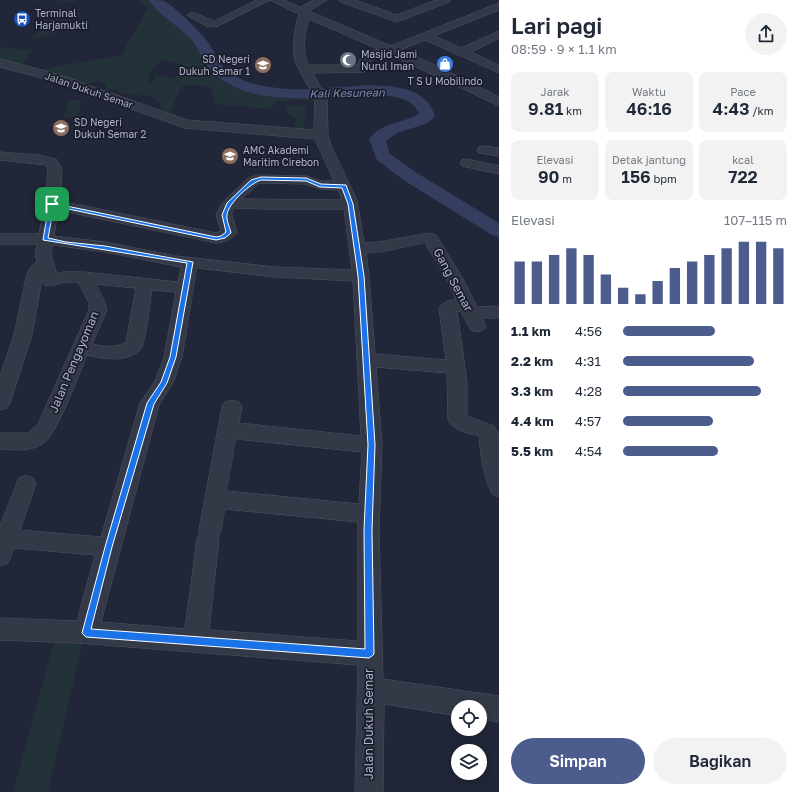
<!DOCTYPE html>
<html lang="id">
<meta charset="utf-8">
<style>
body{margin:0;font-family:"Golos Text",sans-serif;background:#f2f2f3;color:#1f2937;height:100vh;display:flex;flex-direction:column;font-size:15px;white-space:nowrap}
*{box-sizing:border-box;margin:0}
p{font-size:13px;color:#747a83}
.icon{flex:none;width:22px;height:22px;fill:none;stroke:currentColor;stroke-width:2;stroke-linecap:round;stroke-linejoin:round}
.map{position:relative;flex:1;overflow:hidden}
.details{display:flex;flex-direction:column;background:#fff;width:300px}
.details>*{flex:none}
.buttons{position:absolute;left:451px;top:700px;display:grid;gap:8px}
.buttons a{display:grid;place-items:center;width:36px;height:36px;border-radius:50%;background:#fff;box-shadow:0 2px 10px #0003;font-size:20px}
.pin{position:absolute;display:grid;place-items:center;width:34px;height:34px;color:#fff;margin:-17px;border-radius:8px;box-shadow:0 2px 6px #0006}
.round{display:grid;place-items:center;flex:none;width:42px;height:42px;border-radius:21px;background:#f2f2f3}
.head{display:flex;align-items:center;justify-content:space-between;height:68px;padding:0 12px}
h1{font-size:22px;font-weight:600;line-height:30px}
.figures{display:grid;grid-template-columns:repeat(3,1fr);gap:6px;height:68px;padding:4px 12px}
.figures div{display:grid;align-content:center;border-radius:8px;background:#f2f2f3;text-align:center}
.figures b{font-size:17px;font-weight:600}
.figures small{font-size:11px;font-weight:400}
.figures p{font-size:11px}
.chart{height:112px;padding:8px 12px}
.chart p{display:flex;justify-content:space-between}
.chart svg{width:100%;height:72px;margin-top:4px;stroke:#4c5c8d;stroke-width:6}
.cta{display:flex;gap:8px;margin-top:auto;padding:8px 12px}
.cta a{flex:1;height:46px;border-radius:24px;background:#4c5c8d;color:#fff;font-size:16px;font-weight:600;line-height:46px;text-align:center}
.cta a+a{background:#f2f2f3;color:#1f2937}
ul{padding:0 12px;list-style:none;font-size:13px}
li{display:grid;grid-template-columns:64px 48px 1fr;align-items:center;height:30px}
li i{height:10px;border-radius:5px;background:#4c5c8d}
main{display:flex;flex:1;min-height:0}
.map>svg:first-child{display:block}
.green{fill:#233239;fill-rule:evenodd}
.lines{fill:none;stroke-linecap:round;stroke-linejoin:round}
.river{fill:#353e5f;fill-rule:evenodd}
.minor-casing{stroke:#4f5363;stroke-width:1}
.minor{fill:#343948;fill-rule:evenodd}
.route{fill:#1a73e8;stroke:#fff;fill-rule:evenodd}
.labels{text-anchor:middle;stroke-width:3.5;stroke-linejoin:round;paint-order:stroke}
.far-poi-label{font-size:10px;fill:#afb3c5;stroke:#1a1e2d;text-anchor:start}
.far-street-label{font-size:10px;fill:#afb3c5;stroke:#1a1e2d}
.far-water-label{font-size:11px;font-style:italic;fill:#7f8bb2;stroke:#1a1e2d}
.street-label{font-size:12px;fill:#afb3c5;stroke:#1a1e2d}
</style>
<main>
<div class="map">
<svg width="499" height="792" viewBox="0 0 499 792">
<rect width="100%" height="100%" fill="#212638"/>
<path class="green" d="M 59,0 L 74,0 L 75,2 L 59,1 L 44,24 L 49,24 L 48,27 L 58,29 L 55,34 L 33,39 Z
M 139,0 L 150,0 L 167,13 L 167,15 C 176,23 196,37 201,46 C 209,59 209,70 222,80 C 239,95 291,96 315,98 L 314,100 L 305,101 L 302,99 L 285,102 L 277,99 L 274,105 L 269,109 L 215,104 L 213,100 L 215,95 L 212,94 L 213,90 C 204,83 193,86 182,86 L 169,114 C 161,111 161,102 154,98 C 144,94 134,96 125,94 C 121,93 120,91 117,89 L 107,90 L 105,88 L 107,84 L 101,83 L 99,81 L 86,84 L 38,70 L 121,55 L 148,8 ZM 161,60 L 181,64 L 177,68 L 182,70 L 175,78 L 165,76 L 163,78 L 156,76 L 151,83 L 146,82 L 151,76 L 148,75 Z
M 0,47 L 32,50 L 21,65 L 0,60 Z
M 69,100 L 82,100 L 77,117 L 64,117 Z
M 287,105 L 307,106 L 304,129 L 293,128 L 295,125 L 296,118 L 287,114 L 286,110 Z
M 55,638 L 83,641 L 48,792 L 13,792 Z"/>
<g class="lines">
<path class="river" d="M 149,0 C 153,0 160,0 164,1 C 175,7 203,34 210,45 C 216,54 218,62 226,70 C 237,79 251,84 265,86 C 280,89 295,90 311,89 C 340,88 393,79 419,95 C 427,100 432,107 435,116 C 427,127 411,127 400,132 C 395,134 390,138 386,141 L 390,154 L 417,173 L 499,223 L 499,237 L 492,235 L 405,181 L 377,160 L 369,139 C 380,123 403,123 419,114 C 413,99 398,97 383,95 C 332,94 260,111 217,76 C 204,66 201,51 191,39 C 179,27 157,13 149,0 Z"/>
<g class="minor-casing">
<path id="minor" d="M 257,0 L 284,0 L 300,7 L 314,0 L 327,0 L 309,11 L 391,46 L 499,3 L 499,10 L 434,36 L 461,48 L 499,31 L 499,38 L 471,52 L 499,65 L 499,73 L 425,40 L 400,50 L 433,64 L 499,97 L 499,106 L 387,53 L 371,60 L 365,72 L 313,73 L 327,99 L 328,135 L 331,146 L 357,200 L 364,243 L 379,242 L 430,233 L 436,235 L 463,279 L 477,307 L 499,306 L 499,318 L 482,318 L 486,326 L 483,330 L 477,332 L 471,330 L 461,311 L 457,311 L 467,382 L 467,416 L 494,426 L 499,434 L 499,497 L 492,494 C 483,476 481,456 479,436 C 468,433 454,431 448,420 L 447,373 L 376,367 L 382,445 L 379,530 L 383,679 L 499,696 L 499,722 L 480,719 L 480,707 L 458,707 L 458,716 L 384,704 L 383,792 L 355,792 L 358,665 L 78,643 L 0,640 L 0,618 L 77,621 L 95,555 L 14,548 L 8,563 L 0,566 L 0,526 L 19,478 L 26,475 L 33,478 L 36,484 L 20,530 L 101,537 L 140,403 L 155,381 L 164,357 L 176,292 L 152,290 C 150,301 146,343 140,350 C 127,363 103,359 87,355 C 80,372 57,433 45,442 C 33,452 15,450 0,449 L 0,433 L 28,433 L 38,424 L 89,310 L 89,303 L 78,282 L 65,282 L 51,286 L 45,285 L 42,279 L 32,335 L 10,403 L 7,408 L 0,410 L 0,376 L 14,335 L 26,278 L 29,269 L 37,261 L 35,255 L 37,244 L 0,244 L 0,234 L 39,234 L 45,204 L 48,169 L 46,165 L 0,160 L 0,152 L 39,155 L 56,159 L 62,169 L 60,201 L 216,233 L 221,231 L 216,215 L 222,203 L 248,178 L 258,175 L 306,176 L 322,181 L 334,181 L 315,139 L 185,128 L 49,80 L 0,67 L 0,59 L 57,74 L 187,120 L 314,130 L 315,99 L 295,62 C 292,46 294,30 299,14 L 270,0 L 216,27 L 206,26 L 187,15 L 192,12 L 214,21 ZM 309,19 L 378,49 L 362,56 L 357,65 L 309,65 C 301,52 305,33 309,19 ZM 260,183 L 304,184 L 320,189 L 338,190 L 342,200 L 242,199 ZM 234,208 L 263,209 L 344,209 L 352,270 L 275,267 L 176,256 L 105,242 L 54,236 L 58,210 L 216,243 C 224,242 232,240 237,233 L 232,215 ZM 425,243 L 447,279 L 456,300 C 449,300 443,302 439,308 L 446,360 L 375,354 L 369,276 L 366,252 L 380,252 ZM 53,245 L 105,252 L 181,267 L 178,282 L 84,272 L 64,272 L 57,274 L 51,255 ZM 197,268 L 275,277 L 353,281 L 361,436 L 239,423 L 242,407 L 239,402 L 232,400 L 225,402 L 222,407 L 199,530 L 200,532 L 197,539 L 185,629 L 101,622 L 159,405 L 173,383 L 182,357 ZM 96,284 L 136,288 L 126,342 C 116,349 103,346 92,344 L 107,310 L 105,303 ZM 236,439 L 362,452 L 359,504 L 227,491 ZM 225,509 L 358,522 L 358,641 L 209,630 L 219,539 L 218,536 L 221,530 Z
M 340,0 L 355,0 L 397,15 L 436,0 L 450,0 L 449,2 L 397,22 L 341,2 Z
M 484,146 L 499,148 L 499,156 L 479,153 L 477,150 L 479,147 Z
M 467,159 L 499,166 L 499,174 L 462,166 L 460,163 L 462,160 Z"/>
</g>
<use href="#minor" class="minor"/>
</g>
<path class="route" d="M 261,177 L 306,178 L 321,184 L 346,185 L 353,204 L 364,276 L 375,445 L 372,530 L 374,654 L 372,656 L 369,658 L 86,637 L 82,633 L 105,547 L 147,403 L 161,382 L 170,357 L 187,263 L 43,240 L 49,204 L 52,203 L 216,237 L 221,236 L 226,232 L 222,215 L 227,203 L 251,180 ZM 261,180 L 306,181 L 320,187 L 342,188 L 348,204 L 358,276 L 368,445 L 364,530 L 365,649 L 91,629 L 112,547 L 154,404 L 167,383 L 176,357 L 193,262 L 105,246 L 66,242 L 48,238 L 54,206 L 216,240 L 225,238 L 231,233 C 230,228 226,220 227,215 C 228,203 251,183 261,180 Z"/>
<defs>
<g id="bus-disc" transform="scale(0.9)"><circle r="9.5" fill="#1a4fb4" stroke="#1a1e2d"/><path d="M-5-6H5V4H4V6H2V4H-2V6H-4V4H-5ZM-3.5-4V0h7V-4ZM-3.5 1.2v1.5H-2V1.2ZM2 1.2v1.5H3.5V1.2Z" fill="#fff"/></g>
<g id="mosque-disc" transform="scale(0.9)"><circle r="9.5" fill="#6b7280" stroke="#1a1e2d"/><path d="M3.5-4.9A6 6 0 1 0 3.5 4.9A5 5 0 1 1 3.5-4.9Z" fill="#fff"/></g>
<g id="shop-disc" transform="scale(0.9)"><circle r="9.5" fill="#3f7fe0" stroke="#1a1e2d"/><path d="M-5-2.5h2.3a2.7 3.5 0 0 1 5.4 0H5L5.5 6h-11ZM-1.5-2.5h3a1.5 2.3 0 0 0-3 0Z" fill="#fff"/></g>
<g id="school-disc" transform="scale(0.9)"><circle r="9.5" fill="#8d6e63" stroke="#1a1e2d"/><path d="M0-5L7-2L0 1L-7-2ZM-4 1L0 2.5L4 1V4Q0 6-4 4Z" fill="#fff"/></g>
<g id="university-disc" transform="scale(0.9)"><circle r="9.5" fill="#8d6e63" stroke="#1a1e2d"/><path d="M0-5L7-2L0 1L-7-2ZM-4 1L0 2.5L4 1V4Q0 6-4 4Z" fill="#fff"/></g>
</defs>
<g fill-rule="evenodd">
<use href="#bus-disc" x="22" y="19"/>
<use href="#mosque-disc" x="348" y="60"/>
<use href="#shop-disc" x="445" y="64"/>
<use href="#school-disc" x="263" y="65"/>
<use href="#school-disc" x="61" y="128"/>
<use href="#university-disc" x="230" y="156"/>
</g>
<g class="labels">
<g class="far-poi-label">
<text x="35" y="17">Terminal<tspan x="35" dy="12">Harjamukti</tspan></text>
<text x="361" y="58">Masjid Jami<tspan x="361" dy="12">Nurul Iman</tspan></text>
<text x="250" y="63" text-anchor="end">SD Negeri<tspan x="250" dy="12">Dukuh Semar 1</tspan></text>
<text x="445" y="85" text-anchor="middle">T S U Mobilindo</text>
<text x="74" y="126">SD Negeri<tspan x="74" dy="12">Dukuh Semar 2</tspan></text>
<text x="243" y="154">AMC Akademi<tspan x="243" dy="12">Maritim Cirebon</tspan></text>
</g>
<g class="far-street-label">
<text transform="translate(89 90) rotate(19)" y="4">Jalan Dukuh Semar</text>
</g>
<g class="far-water-label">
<text transform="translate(347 93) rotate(-1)" y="4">Kali Kesunean</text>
</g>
<g class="street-label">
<text transform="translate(453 280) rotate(62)" y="4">Gang Semar</text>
<text transform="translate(74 362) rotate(-67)" y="4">Jalan Pengayoman</text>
<text transform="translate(369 724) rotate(-90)" y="4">Jalan Dukuh Semar</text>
</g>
</g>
</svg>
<div class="buttons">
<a><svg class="icon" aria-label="locate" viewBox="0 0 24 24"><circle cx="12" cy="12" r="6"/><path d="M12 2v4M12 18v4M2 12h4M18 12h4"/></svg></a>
<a><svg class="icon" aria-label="layers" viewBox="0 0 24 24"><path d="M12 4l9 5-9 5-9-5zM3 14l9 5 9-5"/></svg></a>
</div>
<div class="pin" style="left:52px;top:204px;background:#1e9e55"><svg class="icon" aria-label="arrive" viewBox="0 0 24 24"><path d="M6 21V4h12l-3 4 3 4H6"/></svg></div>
</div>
<section class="details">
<div class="head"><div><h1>Lari pagi</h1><p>08:59 · 9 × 1.1 km</p></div><a class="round"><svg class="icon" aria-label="share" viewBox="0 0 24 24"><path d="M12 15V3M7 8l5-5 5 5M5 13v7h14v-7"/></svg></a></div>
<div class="figures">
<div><p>Jarak</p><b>9.81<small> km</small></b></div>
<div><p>Waktu</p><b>46:16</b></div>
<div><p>Pace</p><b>4:43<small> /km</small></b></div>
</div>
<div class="figures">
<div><p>Elevasi</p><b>90<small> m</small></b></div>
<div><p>Detak jantung</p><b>156<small> bpm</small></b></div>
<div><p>kcal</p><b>722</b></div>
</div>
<div class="chart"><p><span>Elevasi</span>107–115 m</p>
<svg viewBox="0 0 160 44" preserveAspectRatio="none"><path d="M5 44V18M15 44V18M25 44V14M35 44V10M45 44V14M55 44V26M65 44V34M75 44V38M85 44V30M95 44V22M105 44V18M115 44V14M125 44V10M135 44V6M145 44V6M155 44V10"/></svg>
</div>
<ul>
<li><b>1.1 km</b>4:56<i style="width:56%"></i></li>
<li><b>2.2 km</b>4:31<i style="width:80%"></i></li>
<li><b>3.3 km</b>4:28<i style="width:84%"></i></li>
<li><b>4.4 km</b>4:57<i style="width:55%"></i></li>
<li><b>5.5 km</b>4:54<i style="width:58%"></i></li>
</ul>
<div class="cta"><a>Simpan</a><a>Bagikan</a></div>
</section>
</main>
